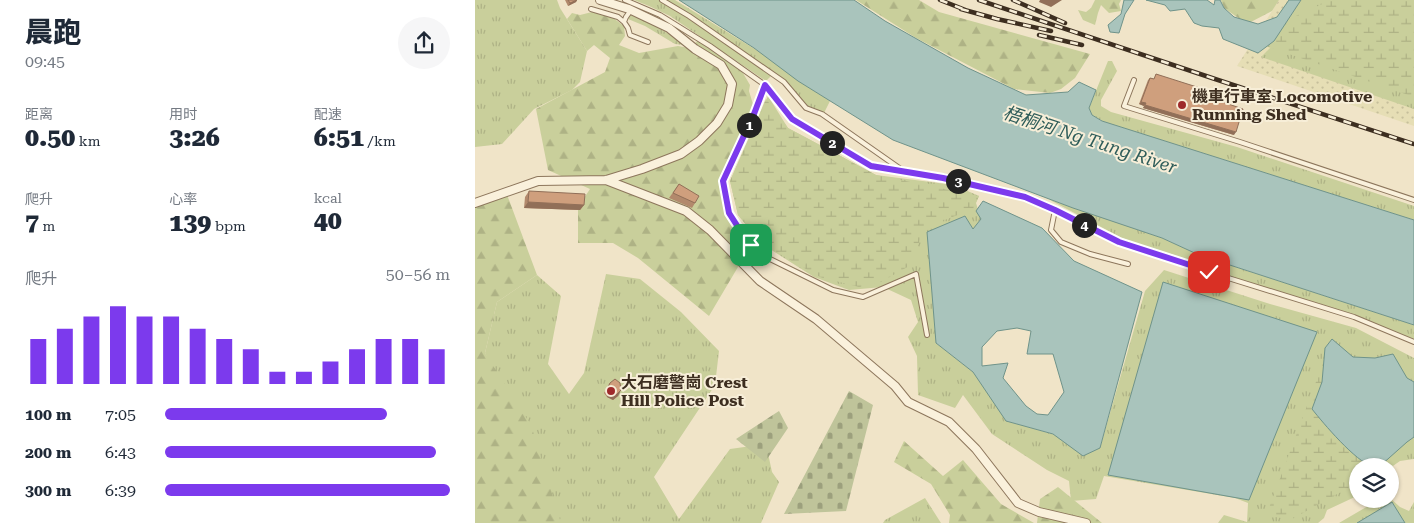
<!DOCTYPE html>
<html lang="zh">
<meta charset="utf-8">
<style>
body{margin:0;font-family:"Roboto Serif","Noto Sans SC",serif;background:#f6f6f7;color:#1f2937;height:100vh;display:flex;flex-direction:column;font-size:19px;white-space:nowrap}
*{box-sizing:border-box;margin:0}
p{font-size:16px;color:#747a83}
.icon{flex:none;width:28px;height:28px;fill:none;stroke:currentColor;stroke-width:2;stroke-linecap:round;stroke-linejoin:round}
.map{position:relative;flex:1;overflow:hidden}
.panel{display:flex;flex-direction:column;background:#fff;width:475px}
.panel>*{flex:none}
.buttons{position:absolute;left:874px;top:458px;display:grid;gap:10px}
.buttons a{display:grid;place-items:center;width:50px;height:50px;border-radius:50%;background:#fff;box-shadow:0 1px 4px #0004;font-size:25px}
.pin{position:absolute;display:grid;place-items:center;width:42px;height:42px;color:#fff;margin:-21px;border-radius:10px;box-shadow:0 2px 8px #0006}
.km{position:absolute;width:25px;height:25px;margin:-12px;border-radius:50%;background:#222;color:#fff;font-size:14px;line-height:25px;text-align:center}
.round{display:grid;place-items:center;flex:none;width:52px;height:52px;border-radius:26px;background:#f6f6f7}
.summary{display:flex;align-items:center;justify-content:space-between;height:85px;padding:0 25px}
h1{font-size:28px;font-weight:800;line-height:38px}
.figures{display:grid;grid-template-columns:repeat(3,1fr);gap:8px;height:85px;padding:5px 25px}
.figures div{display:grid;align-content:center}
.figures b{font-size:25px;font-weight:800}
.figures small{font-size:14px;font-weight:400}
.figures p{font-size:14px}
.chart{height:140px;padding:10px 25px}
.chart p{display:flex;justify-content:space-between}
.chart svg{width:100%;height:90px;margin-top:5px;stroke:#7c3aed;stroke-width:6}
ul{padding:0 25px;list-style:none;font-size:16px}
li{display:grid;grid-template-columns:80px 60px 1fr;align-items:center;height:38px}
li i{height:12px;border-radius:6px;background:#7c3aed}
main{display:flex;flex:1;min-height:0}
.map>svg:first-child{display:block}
.farmland{fill:url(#farmland-dots)}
.grass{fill:url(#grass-tufts)}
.forest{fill:url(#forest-firs)}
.wetland{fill:url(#wetland-marsh)}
.cemetery{fill:url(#cemetery-stones)}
.water{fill:#a9c4bc;stroke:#6f938a;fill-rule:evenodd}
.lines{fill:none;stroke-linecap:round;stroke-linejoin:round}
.lane-casing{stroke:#8d765c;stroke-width:6}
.street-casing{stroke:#8d765c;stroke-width:10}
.lane{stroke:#faf1dc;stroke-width:4}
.street{stroke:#faf1dc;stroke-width:8}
.rail-casing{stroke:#3d2e20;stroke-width:4.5}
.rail{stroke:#f7eed8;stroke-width:2.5;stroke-dasharray:8;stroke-linecap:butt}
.wall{fill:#b2896c}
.shaded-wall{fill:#916f58}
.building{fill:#cf9f7d;stroke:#916f58}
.route-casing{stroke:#fff;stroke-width:10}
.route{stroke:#7c3aed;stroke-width:6}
.poi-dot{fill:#9e2a2b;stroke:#f7eed8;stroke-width:2}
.labels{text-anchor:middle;stroke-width:4;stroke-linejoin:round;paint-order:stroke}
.poi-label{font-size:16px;font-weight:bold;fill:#3d2e20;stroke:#f7eed8;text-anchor:start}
.water-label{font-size:18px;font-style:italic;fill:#2f5d5a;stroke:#f7eed8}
</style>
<main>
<section class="panel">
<div class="summary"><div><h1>晨跑</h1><p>09:45</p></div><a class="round"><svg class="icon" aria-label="share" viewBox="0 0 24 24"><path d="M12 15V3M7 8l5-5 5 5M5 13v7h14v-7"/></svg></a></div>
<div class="figures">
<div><p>距离</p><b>0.50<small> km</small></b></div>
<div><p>用时</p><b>3:26</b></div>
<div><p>配速</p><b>6:51<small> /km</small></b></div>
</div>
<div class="figures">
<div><p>爬升</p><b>7<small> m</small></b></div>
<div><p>心率</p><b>139<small> bpm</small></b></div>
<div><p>kcal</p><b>40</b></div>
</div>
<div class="chart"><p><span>爬升</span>50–56 m</p>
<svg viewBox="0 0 160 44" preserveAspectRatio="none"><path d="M5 44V22M15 44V17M25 44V11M35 44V6M45 44V11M55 44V11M65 44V17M75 44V22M85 44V27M95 44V38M105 44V38M115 44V33M125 44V27M135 44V22M145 44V22M155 44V27"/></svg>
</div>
<ul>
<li><b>100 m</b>7:05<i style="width:78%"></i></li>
<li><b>200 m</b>6:43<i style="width:95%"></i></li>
<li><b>300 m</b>6:39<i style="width:100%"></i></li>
</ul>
</section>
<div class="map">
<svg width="939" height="523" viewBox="0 0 939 523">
<defs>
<pattern id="farmland-dots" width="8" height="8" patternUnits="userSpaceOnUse" patternTransform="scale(1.25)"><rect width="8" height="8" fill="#e6deb5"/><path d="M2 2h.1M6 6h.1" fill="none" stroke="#c6bf9b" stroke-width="1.8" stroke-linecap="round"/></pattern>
<pattern id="grass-tufts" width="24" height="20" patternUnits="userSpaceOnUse" patternTransform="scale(1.25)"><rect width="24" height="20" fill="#c9cf9b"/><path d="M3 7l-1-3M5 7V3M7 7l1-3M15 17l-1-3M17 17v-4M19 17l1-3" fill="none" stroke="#aeb285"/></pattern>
<pattern id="forest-firs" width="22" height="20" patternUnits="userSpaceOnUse" patternTransform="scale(1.25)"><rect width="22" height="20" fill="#c9cf9b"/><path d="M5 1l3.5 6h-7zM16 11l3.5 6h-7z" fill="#aeb285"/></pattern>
<pattern id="wetland-marsh" width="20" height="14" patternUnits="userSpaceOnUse" patternTransform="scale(1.25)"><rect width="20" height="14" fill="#c9cf9b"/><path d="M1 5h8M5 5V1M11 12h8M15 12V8" fill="none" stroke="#aeb285"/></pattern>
<pattern id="cemetery-stones" width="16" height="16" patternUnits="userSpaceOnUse" patternTransform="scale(1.25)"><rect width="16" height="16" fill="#bfc49a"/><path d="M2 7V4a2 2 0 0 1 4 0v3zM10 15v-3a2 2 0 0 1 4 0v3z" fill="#9ca07d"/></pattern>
</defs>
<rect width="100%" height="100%" fill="#f0e4c8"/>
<path class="farmland" d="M 804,0 L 939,0 L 939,126 L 762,66 Z"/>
<path class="grass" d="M 0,0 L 82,0 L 85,8 L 112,51 L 105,82 L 97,90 L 59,109 L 27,144 L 0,147 Z
M 159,0 L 200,0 L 283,51 L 327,83 L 355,101 L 349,113 L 331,108 L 307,78 L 249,39 L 298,74 L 291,81 L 195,16 L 174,6 Z
M 826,0 L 939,0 L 939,109 L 786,57 L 795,48 Z
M 156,14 C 175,23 193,32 209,45 L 200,44 L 170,26 L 153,19 Z
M 633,61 L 637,61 L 642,71 L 626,100 L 626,106 L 636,112 L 762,147 L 939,206 L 939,220 L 629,122 L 617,115 L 614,108 Z
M 293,96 L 313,128 L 401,175 L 479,185 L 504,196 L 501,203 L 506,219 L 498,230 L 461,343 L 498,372 L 532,421 L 625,448 L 670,291 L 689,270 L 795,304 L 881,328 L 939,358 L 939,459 L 925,461 L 915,468 L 915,466 L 882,466 L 882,496 L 852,510 L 849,518 L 843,523 L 743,523 L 749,515 L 772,522 L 773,503 L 760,498 L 629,476 L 621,499 L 596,501 L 594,481 L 572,470 L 517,434 L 488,395 L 480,408 L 443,395 L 442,356 L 433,337 L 443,322 L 436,300 L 408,287 L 374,290 L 339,277 L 287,244 L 263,215 L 255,181 Z
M 573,199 L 687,238 L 724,255 L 939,325 L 939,342 L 906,328 L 719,266 L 647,238 Z
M 131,274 L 165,279 L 206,312 L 244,351 L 240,385 L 179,477 L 204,519 L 255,449 L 291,444 L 297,472 L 304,482 L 286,523 L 84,523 L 10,353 L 22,302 L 62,275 L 86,296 L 73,364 L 94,394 L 109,373 Z
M 450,498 L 466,523 L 408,523 L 410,520 Z
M 915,498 L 925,507 L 934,511 L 939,502 L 939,523 L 864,523 L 905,499 Z"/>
<path class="forest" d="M 381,0 L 444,0 L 464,12 L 615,54 L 600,78 L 586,89 L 575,93 L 539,89 L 441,38 Z
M 620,0 L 646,0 L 644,4 L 646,11 L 634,13 L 626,5 L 623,13 L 620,25 L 608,20 L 603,10 L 611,12 L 616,8 Z
M 746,0 L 804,0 L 797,11 L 772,24 L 749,8 Z
M 117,12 L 137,17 L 149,26 L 150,36 L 144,45 L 164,53 L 203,46 L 214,48 L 224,40 L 265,68 L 275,85 L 274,91 L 280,111 L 249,185 L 257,218 L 276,245 L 234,316 L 163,258 L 138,243 L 103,243 L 103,207 L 115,189 L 73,170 L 61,109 L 130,72 L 135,58 L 119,45 L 112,51 L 92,19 L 97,13 L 105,15 Z
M 31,192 L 62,275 L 22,302 L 10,353 L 56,425 L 86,523 L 0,523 L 0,203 Z
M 429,441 L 468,476 L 488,460 L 526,504 L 559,523 L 474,523 L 475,515 L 456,484 L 419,462 Z
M 583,487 L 627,523 L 562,523 L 565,499 Z"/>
<path class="wetland" d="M 856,0 L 939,0 L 939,97 L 770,39 Z
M 291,99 L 313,128 L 401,175 L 504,196 L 498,209 L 449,228 L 436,265 L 404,283 L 384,287 L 345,277 L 287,244 L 263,215 L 255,181 Z
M 848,363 L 850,384 L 879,454 L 894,466 L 882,466 L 882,483 L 817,519 L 791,516 Z"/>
<path class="cemetery" d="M 374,391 L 398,405 L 371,511 L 309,514 Z
M 304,411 L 313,428 L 290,462 L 261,439 Z"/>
<path class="water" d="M 204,0 L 379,0 L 410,21 L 493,68 L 551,95 L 593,92 L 604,82 L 621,90 L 614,108 L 617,115 L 627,121 L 939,220 L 939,325 L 724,255 L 687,238 L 598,208 L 418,140 L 323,81 L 279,48 Z
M 649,0 L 659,0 L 650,14 L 644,33 L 635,32 L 633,25 L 646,14 Z
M 671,0 L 732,0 L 739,5 L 740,0 L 745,0 L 749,8 L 759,17 L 783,24 L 802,17 L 814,0 L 826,0 L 799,41 L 783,53 L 748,39 L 744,28 L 727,26 L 719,23 L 710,9 L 695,11 L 690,5 Z
M 508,201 L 567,228 L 599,261 L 667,292 L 625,448 L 608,456 L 578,434 L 531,421 L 498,372 L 461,343 L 452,232 L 490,216 L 498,229 L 506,219 L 501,211 ZM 542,328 L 556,331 L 552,354 L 578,354 L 589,392 L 573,415 L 562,414 L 551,406 L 528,378 L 533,363 L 507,366 L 507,347 L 522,331 Z
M 688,282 L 842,332 L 774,500 L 633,475 Z
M 857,339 L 878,357 L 900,358 L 918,354 L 932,378 L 939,382 L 939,437 L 932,442 L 905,466 C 904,466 897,466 897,466 C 881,462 848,423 837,409 L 847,382 L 850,348 Z
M 917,502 L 930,523 L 882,523 Z"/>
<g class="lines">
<g class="lane-casing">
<path id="lane" d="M 150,0 L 185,15 L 235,46 L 290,85 L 317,119 L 396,166 L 468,178 L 550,197 L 580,210 L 576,230 L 586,242 L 615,254 L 653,264
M 187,0 L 214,16 L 309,82 L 331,108 L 347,114 L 427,170
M 116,9 L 143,17 L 149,22
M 156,10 L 151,17 L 149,22 L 153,28 L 155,35 L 173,42
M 659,80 L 649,106 L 765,142 L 939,200
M 290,85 L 279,114 L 248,181 L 254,213 L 272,241 L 289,256 L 358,290 L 388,297 L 441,274 L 452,335
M 580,210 L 644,242 L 719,266 L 734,272 L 879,317 L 939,342"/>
</g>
<g class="street-casing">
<path id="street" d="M 131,180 L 211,211 L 235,230 L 285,281 L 341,319 L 420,386 L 433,402 L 474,422 L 501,449 L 543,503 L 564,512 L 611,523
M 0,203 L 63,181 L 131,180 L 167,169 L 206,154 L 224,141 L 242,123 L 253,105 L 257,84 L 246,65 L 220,49 L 194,28 L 154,9 L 125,0"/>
</g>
<use href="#lane" class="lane"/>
<use href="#street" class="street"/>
<g class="rail-casing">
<path id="rail" d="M 465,0 L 493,11
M 504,0 L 740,79 L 939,144
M 538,0 L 590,23
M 486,9 L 522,19 L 576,31
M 564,35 L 607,45"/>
</g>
<use href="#rail" class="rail"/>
</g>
<path class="wall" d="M 90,0 L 102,0 L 101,2 L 93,6 Z
M 681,74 L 724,94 L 759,135 L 668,108 L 669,106 L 664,104 L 673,80 L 675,78 L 679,79 Z
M 204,184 L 220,203 L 217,208 L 194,198 Z
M 54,191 L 109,205 L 105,210 L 49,208 L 50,197 Z
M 135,383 L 143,396 L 138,400 L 132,397 L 129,393 Z"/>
<path class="shaded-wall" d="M 102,0 L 101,2 L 93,6 L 95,3 Z
M 565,0 L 587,0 L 576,7 L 564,2 Z
M 666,102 L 671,103 L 669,106 L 664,104 Z
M 670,105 L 761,132 L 759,135 L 668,108 Z
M 53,202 L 109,205 L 105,210 L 49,208 Z
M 146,390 L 143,396 L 138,400 L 132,397 L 135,392 Z"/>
<path class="building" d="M 93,0 L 102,0 L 95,3 Z
M 681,74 L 725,88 L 724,94 L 768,109 L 761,132 L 670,105 L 671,103 L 666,102 L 675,78 L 679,79 Z
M 204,184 L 224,196 L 220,203 L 198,193 Z
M 54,191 L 110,194 L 109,205 L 53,202 Z
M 140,379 L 145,383 L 146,390 L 141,395 L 135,392 L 133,387 L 135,383 Z"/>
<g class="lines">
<g class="route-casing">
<path id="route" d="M 276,245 L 272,241 L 254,213 L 248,181 L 279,114 L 290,85 L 317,119 L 396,166 L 468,178 L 550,197 L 580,210 L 644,242 L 718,266 L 734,272"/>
</g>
<use href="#route" class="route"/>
</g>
<g class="poi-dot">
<circle cx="707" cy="105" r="5"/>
<circle cx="136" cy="391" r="5"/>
</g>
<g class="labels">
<g class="poi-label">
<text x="717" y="102">機車行車室 Locomotive<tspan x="717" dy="18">Running Shed</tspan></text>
<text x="146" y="388">大石磨警崗 Crest<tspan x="146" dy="18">Hill Police Post</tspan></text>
</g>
<g class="water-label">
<text transform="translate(615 140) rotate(18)" y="6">梧桐河 Ng Tung River</text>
</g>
</g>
</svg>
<div class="buttons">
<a><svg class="icon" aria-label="layers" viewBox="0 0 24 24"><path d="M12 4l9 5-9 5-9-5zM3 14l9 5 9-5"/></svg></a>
</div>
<div class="pin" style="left:276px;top:245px;background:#1e9e55"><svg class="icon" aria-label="arrive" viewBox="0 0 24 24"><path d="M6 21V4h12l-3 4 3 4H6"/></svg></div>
<div class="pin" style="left:734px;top:272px;background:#d93025"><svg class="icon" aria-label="check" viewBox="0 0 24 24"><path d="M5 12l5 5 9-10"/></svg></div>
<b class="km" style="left:274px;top:125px">1</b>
<b class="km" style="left:357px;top:143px">2</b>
<b class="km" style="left:483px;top:181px">3</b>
<b class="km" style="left:609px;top:225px">4</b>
</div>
</main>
